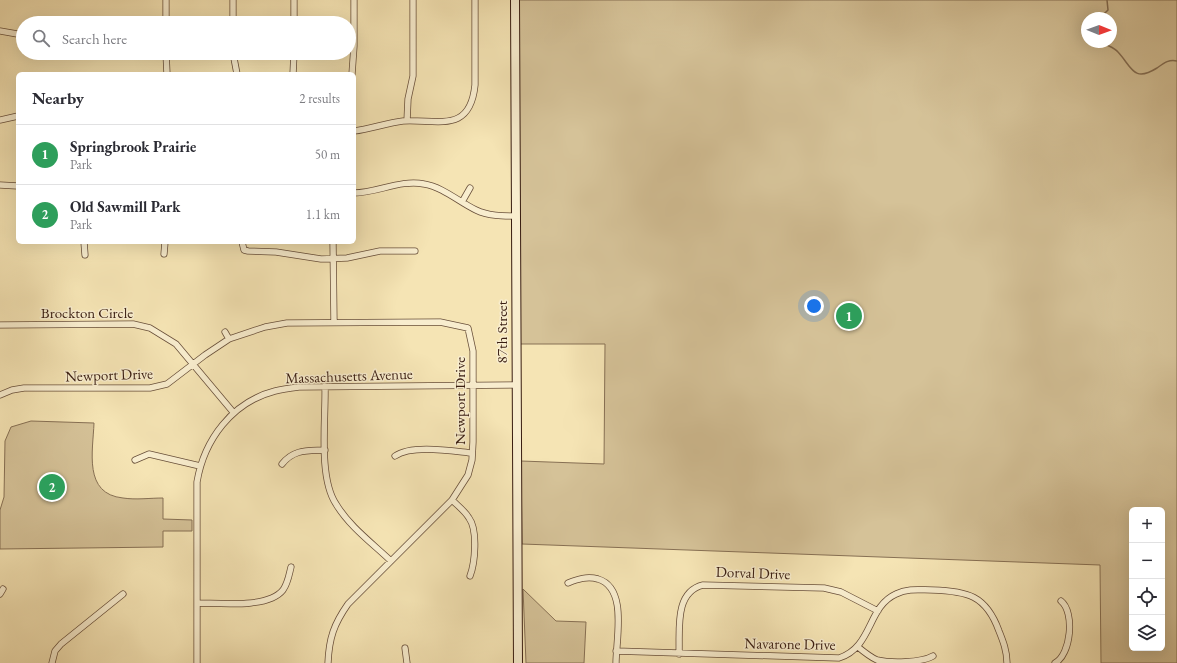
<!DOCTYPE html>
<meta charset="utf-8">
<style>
:root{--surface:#fff;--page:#f2f2f3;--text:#2b2b33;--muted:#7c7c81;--line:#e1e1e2;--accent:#1a73e8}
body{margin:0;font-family:"EB Garamond",serif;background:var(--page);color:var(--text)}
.controls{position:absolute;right:12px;bottom:12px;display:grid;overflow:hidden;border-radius:6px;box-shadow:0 4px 16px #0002}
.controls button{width:36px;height:36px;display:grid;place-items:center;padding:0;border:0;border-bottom:1px solid var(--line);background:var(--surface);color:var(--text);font:20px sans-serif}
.compass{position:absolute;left:1081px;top:12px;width:36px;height:36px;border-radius:50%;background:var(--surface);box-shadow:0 4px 16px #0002;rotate:91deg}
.you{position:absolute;left:814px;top:306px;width:14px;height:14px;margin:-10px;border:3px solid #fff;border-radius:50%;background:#1a73e8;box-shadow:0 0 0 6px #1a73e833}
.badge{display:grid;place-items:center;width:26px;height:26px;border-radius:50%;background:var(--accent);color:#fff;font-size:13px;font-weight:700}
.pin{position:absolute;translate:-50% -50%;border:2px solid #fff;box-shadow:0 1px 4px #0006}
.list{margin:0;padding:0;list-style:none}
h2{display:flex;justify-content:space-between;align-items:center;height:52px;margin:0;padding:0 16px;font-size:17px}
h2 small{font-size:13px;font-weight:400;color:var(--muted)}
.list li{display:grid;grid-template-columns:26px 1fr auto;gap:12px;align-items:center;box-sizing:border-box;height:60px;padding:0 16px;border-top:1px solid var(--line)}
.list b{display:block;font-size:15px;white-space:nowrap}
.list p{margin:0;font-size:13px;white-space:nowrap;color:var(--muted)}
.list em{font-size:13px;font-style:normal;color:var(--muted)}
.icon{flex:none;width:22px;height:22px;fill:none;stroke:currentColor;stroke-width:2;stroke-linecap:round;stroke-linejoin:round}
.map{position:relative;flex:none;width:1177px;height:663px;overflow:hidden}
.search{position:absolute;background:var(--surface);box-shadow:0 4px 16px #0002;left:16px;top:16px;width:340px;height:44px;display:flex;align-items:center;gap:10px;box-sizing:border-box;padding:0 14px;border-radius:22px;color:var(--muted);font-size:15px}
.panel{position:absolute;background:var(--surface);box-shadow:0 4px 16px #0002;left:16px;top:72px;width:340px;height:172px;border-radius:6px}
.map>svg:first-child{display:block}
.green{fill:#d5c298;stroke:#877054;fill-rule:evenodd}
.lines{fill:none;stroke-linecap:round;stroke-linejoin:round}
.stream{stroke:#836c52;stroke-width:1.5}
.street-casing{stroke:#684f3a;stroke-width:7}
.secondary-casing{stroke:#391d11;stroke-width:10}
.street{stroke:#f8edce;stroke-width:5.5}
.secondary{stroke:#f8edce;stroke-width:8}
.labels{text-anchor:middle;stroke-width:3;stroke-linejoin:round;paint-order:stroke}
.street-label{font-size:15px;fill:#391d11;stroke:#f8edce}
</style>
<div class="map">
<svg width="1177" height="663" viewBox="0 0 1177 663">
<rect width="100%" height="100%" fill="#f5e4b4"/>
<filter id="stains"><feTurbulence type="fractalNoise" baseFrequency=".005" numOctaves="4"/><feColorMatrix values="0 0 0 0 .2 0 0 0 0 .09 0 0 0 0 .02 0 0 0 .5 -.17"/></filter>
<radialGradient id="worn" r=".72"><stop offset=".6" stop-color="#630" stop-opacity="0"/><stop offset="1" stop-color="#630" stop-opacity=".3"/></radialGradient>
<path class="green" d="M518,0H1177V663H1101L1100,565L522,544L521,461L604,464L605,344H520ZM1087,18H1111V42H1087ZM1132,510H1162V648H1132Z
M31,421L94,423C93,451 83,494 123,498C136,500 150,498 163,498V519L192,520V531H163V547L0,549V510L4,497L5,441L11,427Z
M523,589L556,621L586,622L584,663H526Z"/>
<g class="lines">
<path class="stream" d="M1100,18L1108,10L1107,0
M1102,42C1107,46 1114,47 1118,52C1132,67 1133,83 1157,68C1164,63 1169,59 1177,61"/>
<defs>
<path id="street" d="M166,0V23
M233,0V23
M294,0V23
M0,31L23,35
M166,53L167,74
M233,53L237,74
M293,74L294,53
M352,74L354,46V0
M0,120L18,116
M407,121L408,99L413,76V0
M354,131C371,129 386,123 403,121C438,119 470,134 475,85V0
M0,185L18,186
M354,193C377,193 401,179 424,184C443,187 459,202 476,210C488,216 503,216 516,216
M462,202L470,188
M84,242L85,255
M242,242L244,250L248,251L276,252L321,259L347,258L380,251H415
M333,242L334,322
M164,254L165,242
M0,325L133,324L150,328L176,344L233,412
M225,332L229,339
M325,386C326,418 318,477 336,504C349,526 372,543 391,561
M0,395L12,390L24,388H150L167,384L205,355L229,339L265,327L287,323L440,322L468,328L473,351V442L472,460L468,475L452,500L348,604C334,624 329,638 328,663
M395,456C412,444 452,451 472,453
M135,460L149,454L200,466
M282,464C294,449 307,451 325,450
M452,500C458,506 465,511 469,518C478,530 475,563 470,576
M568,583C578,579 587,576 598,579C628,588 616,639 616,663
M0,594L3,589
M197,603C218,603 268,609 283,590C288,583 289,575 291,567
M858,647C864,652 870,657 877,660C890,663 921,663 933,656
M405,648L407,663
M616,651L839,658C873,647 867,607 896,594C908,588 920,590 932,590C967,591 986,595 999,631C1003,641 1007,651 1007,663
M679,654C680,630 674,592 703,585L824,588L841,592L878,611
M52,663L55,651L61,644L123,594
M197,663V482C204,440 232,402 275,391C283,389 291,388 299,387L517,385
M1055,663C1071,655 1075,612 1061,601"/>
<path id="secondary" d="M515,0L518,663"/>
</defs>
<use href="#street" class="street-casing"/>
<use href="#secondary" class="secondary-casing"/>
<use href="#street" class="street"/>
<use href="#secondary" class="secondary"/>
</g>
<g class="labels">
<g class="street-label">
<text x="87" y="318">Brockton Circle</text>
<text transform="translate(502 332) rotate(-90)" y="5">87th Street</text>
<text transform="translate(109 375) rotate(-2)" y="5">Newport Drive</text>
<text transform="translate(349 376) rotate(-2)" y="5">Massachusetts Avenue</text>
<text transform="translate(460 401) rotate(-90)" y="5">Newport Drive</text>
<text transform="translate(753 573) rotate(2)" y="5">Dorval Drive</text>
<text transform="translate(790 644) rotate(1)" y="5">Navarone Drive</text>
</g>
</g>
<rect width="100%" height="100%" filter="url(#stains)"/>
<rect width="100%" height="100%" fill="url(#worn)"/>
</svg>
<div class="controls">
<button>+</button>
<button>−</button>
<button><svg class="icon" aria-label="locate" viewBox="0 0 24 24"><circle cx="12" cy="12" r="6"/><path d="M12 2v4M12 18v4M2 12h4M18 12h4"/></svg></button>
<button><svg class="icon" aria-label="layers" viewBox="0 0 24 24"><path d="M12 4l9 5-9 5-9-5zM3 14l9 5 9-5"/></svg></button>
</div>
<svg class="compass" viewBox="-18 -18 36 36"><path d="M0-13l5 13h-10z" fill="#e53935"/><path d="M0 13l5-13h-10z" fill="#7c7c81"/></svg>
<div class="you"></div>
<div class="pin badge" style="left:849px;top:316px;background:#2e9e5b">1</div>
<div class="pin badge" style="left:52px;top:487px;background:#2e9e5b">2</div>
<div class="search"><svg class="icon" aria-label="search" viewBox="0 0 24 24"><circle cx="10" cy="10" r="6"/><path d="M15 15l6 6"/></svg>Search here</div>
<section class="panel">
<h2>Nearby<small>2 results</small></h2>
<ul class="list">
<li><span class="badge" style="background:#2e9e5b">1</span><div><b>Springbrook Prairie</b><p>Park</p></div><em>50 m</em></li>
<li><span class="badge" style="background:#2e9e5b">2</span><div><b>Old Sawmill Park</b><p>Park</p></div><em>1.1 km</em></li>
</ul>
</section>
</div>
